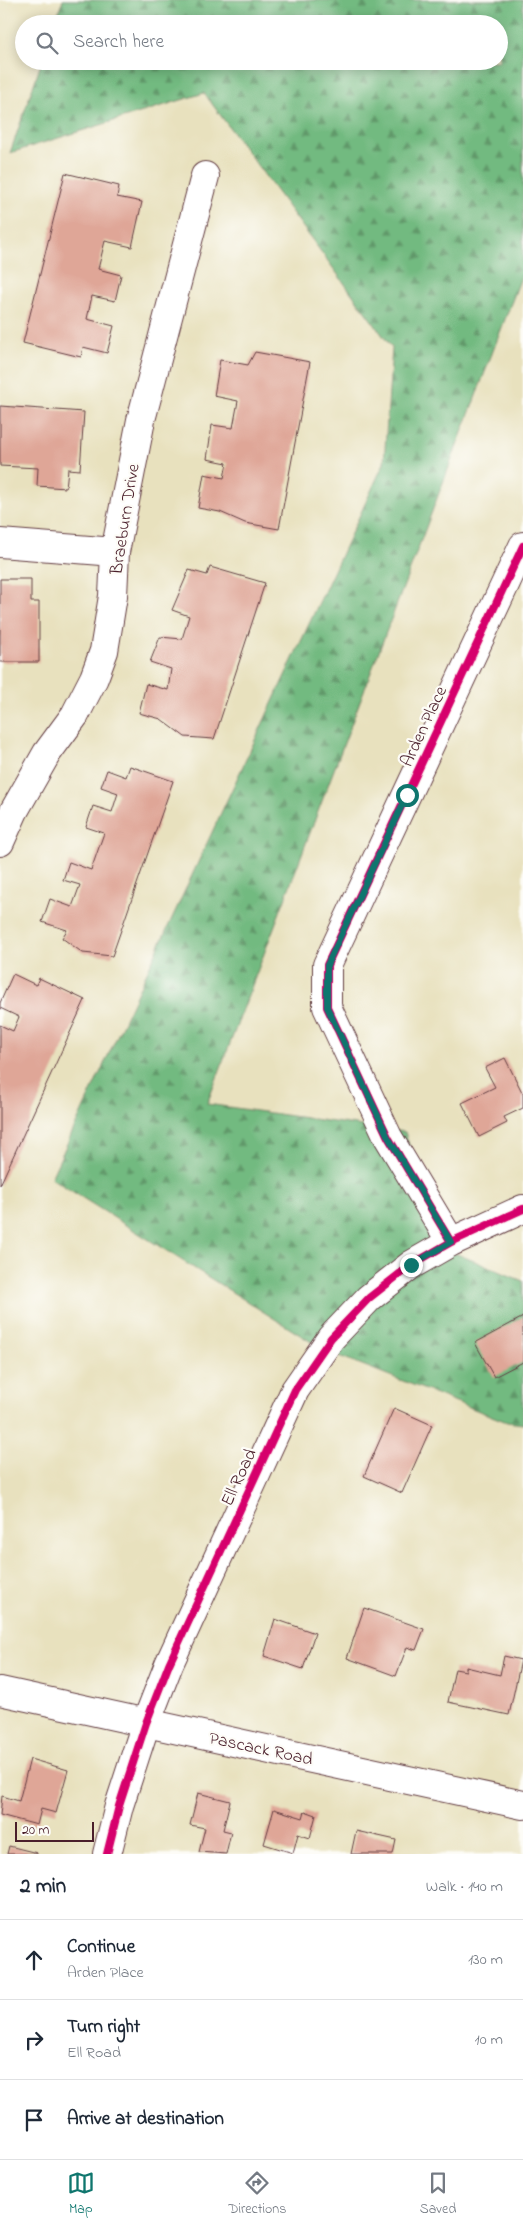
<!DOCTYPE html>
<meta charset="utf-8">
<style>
:root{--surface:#fff;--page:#f6f6f7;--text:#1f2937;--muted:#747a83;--line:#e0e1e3;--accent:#0f766e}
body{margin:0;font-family:"Indie Flower",sans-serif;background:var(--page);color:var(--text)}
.scale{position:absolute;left:15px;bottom:12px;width:79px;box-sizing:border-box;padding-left:5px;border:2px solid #4a1f2b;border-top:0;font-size:14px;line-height:18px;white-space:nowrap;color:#4a1f2b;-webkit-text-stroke:4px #fdfcf7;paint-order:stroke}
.stop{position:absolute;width:15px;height:15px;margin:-11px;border:4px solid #0f766e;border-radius:50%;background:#fff}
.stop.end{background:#0f766e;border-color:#fff;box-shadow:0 1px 5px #0008}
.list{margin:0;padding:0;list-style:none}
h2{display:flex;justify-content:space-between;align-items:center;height:65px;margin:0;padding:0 20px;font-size:21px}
h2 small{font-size:16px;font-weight:400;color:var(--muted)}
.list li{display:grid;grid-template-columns:32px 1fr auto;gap:15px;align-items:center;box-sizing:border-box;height:80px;padding:0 20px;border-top:1px solid var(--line)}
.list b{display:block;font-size:19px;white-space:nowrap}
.list p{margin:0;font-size:16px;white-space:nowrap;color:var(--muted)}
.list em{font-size:16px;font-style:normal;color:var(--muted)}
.icon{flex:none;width:28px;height:28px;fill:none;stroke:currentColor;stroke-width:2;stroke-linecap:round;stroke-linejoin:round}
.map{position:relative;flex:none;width:523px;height:1854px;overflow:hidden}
.search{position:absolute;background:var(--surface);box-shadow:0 2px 12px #0003;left:15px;right:15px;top:15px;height:55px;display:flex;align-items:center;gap:12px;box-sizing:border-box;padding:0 18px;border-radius:28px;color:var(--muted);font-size:19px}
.sheet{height:305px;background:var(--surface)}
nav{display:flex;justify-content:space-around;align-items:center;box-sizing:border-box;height:70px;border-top:1px solid var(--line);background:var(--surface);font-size:14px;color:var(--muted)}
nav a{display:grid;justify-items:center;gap:2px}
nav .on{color:var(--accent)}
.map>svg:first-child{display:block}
.forest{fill:url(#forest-firs);stroke:#5e6c56}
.building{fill:#dfa697}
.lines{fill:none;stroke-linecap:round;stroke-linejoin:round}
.street-casing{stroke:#623c41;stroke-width:30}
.secondary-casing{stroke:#623c41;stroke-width:30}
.street{stroke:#fff;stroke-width:28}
.secondary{stroke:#fff;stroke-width:28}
.cycleway-casing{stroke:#fdfcf7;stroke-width:11}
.cycleway{stroke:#d6006c;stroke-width:8}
.route{stroke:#0f766e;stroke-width:6}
.labels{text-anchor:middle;stroke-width:4.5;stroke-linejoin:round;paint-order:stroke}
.street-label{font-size:18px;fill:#4a1f2b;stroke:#fdfcf7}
</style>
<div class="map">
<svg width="523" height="1854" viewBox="0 0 523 1854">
<defs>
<pattern id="forest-firs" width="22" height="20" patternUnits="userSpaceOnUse" patternTransform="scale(1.25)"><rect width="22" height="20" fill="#72ba80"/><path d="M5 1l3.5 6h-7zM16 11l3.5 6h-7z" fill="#609769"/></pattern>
</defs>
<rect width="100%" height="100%" fill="#fdfcf7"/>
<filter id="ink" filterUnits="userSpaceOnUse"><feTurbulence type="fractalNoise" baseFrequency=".02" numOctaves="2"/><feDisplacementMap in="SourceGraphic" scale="10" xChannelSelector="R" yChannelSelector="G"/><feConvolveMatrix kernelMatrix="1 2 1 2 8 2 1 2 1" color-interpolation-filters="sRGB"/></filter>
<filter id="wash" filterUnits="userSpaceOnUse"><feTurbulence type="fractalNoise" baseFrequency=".0096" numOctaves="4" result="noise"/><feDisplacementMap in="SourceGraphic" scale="20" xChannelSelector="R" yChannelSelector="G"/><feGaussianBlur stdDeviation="1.12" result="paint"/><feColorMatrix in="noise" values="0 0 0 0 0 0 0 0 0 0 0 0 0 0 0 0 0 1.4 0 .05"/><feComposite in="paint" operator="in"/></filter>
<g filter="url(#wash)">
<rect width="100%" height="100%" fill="#e8e1be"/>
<path class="forest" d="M63,0H523V272L207,1104L405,1132L440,1247L523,1281V1424L507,1422L324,1350L51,1178L384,463L392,348L204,93L10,153L42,61H499V24H54Z"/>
<g id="blocks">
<path class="building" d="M65,173L119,186L117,197L142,202L132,247L105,241L98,269L121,275L115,301L92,296L87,319L114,326L107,353L83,347L81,357L23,343Z
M255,352L310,362L279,529L245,523L220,512L198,508L204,474L224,478L227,463L207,459L212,425L233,428L238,401L214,396L220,360L248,365Z
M0,406L84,412L80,470L68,469L66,488L37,486L38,468L0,466Z
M210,567L265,583L214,739L185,737L161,719L139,713L146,684L168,690L171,669L150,662L160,637L182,639L189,616L172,610L189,570L207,575Z
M0,579H31V602H39V662H0Z
M130,766L173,781L112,956L83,953L62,938L67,930L42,922L50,899L72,907L80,885L63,880L69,862L91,870L104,833L86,827L93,806L112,812L118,793L101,787L107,770L126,777Z
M13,974L36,985L39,978L85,1000L0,1185V1025L13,1031L19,1017L0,1008V1003Z
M505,1058L523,1094V1108L504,1117L507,1123L479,1137L462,1103L495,1087L485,1068Z
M523,1317V1362L494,1377L475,1343Z
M394,1408L432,1425L402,1493L364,1476Z
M364,1608L424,1629L416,1650L407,1647L396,1676L347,1658Z
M275,1619L315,1633L303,1669L264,1656Z
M504,1656L521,1660L509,1715L448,1702L455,1669L466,1671V1667L500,1675Z
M30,1759L68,1770L56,1813L41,1809L37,1825L0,1815L2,1796L19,1801Z
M198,1793L230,1801L223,1830L231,1832L226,1854L199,1852L205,1828L190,1825Z
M274,1809L303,1818L305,1811L316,1815L310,1838L298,1834L293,1853L264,1844Z
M356,1831L396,1840L393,1854H351Z
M9,1846L37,1853V1854H7Z"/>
</g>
</g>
<g filter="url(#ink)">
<use href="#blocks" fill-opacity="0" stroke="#623c41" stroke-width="1"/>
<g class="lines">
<defs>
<path id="street" d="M0,543L115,552
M0,842L14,811L47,753L75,715L94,678L104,651L113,596L115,552L141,420L205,176
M451,1242L388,1137L327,1007V965L523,546
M107,1854L119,1806L146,1723L169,1664L295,1390L331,1338L369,1298L411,1265L451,1242L523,1209"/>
<path id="secondary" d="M0,1691L523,1805"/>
</defs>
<use href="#street" class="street-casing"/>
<use href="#secondary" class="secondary-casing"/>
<use href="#street" class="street"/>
<use href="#secondary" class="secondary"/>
<defs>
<path id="cycleway" d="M451,1242L388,1137L327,1007V965L523,546
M107,1854L119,1806L146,1723L169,1664L295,1390L331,1338L369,1298L411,1265L451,1242L523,1209"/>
</defs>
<use href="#cycleway" class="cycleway-casing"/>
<use href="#cycleway" class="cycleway"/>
</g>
</g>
<g class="lines" filter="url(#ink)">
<path class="route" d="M407,795L327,965V1007L388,1137L451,1242L411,1265"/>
</g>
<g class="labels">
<g class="street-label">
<text transform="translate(124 519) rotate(-81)" y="6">Braeburn Drive</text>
<text transform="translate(423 726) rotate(-65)" y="6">Arden Place</text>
<text transform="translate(238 1477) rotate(-65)" y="6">Ell Road</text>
<text transform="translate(261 1748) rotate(12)" y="6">Pascack Road</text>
</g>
</g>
</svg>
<div class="scale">20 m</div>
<div class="stop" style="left:407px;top:795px"></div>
<div class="stop end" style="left:411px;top:1265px"></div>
<div class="search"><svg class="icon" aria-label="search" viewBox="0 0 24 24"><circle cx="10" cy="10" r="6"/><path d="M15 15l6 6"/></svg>Search here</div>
</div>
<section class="sheet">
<h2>2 min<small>Walk · 140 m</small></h2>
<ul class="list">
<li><svg class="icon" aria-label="ahead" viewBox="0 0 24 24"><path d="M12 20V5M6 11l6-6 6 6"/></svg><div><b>Continue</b><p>Arden Place</p></div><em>130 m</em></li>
<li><svg class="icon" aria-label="right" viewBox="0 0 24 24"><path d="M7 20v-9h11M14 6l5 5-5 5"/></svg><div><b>Turn right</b><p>Ell Road</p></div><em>10 m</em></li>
<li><svg class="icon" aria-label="arrive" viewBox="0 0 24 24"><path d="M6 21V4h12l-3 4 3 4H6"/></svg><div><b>Arrive at destination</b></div></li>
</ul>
</section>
<nav>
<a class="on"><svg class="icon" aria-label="map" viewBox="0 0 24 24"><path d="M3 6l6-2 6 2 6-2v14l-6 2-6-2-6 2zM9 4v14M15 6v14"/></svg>Map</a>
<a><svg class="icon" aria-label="directions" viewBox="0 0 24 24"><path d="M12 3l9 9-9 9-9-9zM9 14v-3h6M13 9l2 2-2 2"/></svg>Directions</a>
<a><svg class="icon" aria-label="saved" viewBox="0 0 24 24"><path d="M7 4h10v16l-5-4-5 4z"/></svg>Saved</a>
</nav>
